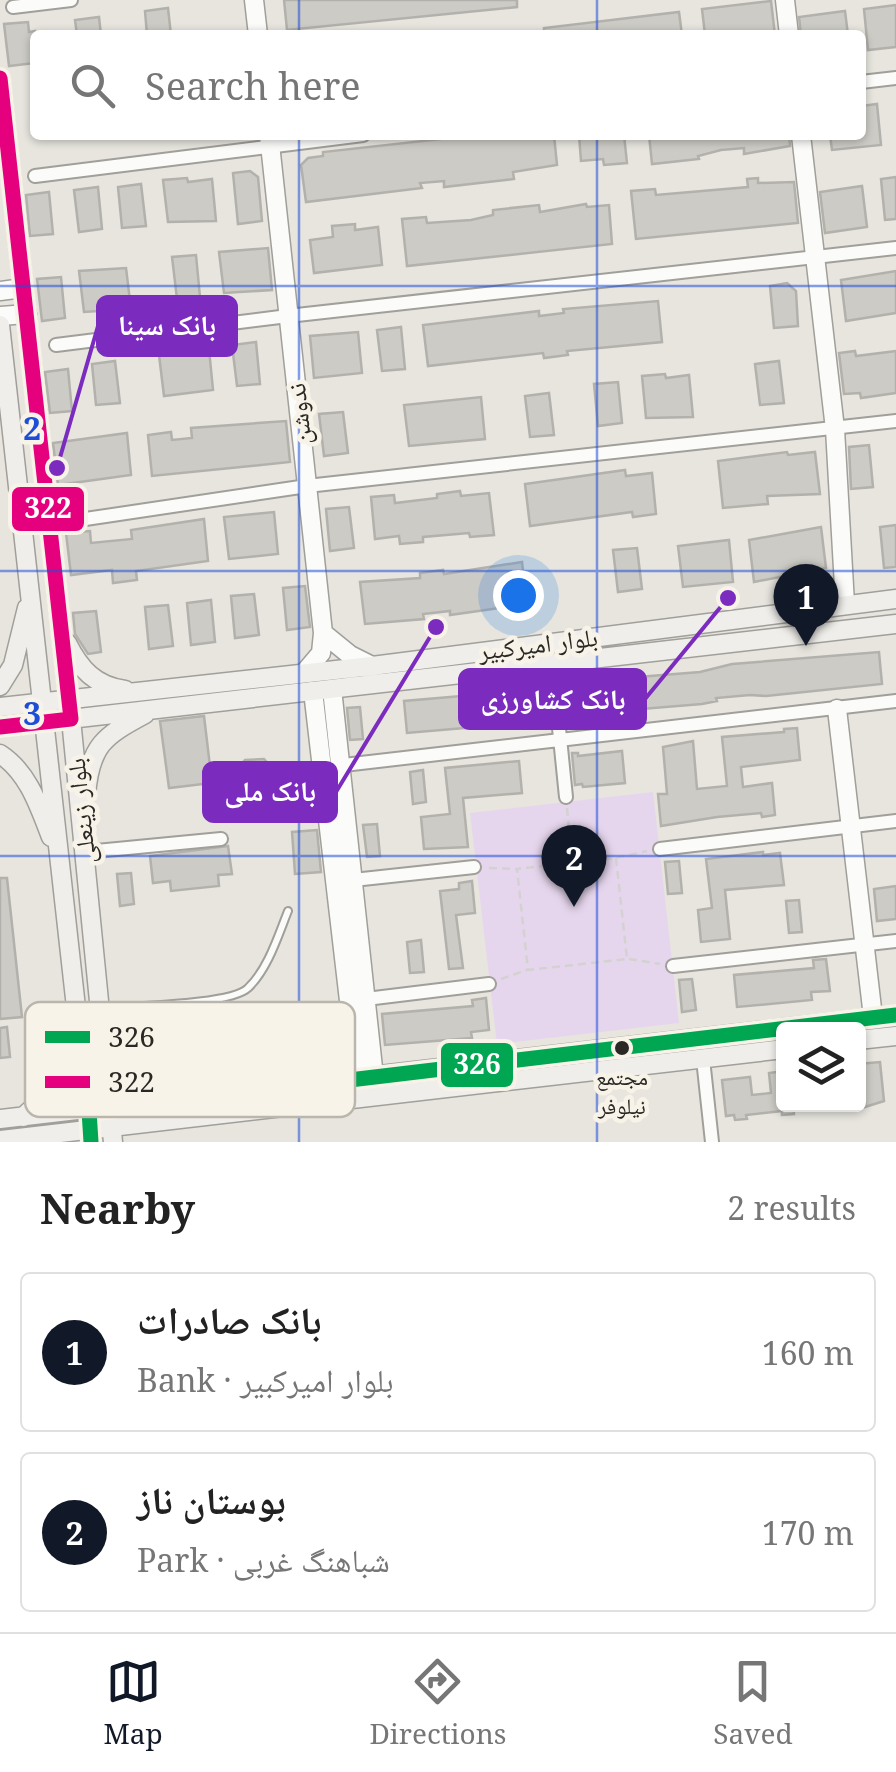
<!DOCTYPE html>
<meta charset="utf-8">
<style>
:root{--surface:#fff;--page:#f2f2f2;--text:#222;--muted:#767676;--line:#e0e0e0;--accent:#111827}
body{margin:0;font-family:"Noto Serif","Noto Naskh Arabic",serif;background:var(--page);color:var(--text)}
.controls{position:absolute;right:30px;bottom:30px;display:grid;overflow:hidden;border-radius:10px;box-shadow:0 2px 8px #0004}
.controls button{width:90px;height:90px;display:grid;place-items:center;padding:0;border:0;border-bottom:2px solid var(--line);background:var(--surface);color:var(--text);font:50px sans-serif}
.you{position:absolute;left:518px;top:595px;width:35px;height:35px;margin:-25px;border:8px solid #fff;border-radius:50%;background:#1a73e8;box-shadow:0 0 0 15px #1a73e833}
.badge{display:grid;place-items:center;width:65px;height:65px;border-radius:50%;background:var(--accent);color:#fff;font-size:32px;font-weight:700}
.pin{position:absolute;translate:-50% -82px;filter:drop-shadow(0 2px 5px #0008)}
.pin::after{content:'';position:absolute;top:52px;width:35px;height:30px;background:inherit;clip-path:polygon(0 0,100% 0,50% 100%)}
.list{margin:0;padding:0;list-style:none}
h2{display:flex;justify-content:space-between;align-items:center;height:130px;margin:0;padding:0 40px;font-size:42px}
h2 small{font-size:32px;font-weight:400;color:var(--muted)}
.list li{display:grid;grid-template-columns:65px 1fr auto;gap:30px;align-items:center;box-sizing:border-box;height:160px;margin:0 20px 20px;padding:0 20px;border:2px solid var(--line);border-radius:10px}
.list b{display:block;font-size:38px;white-space:nowrap}
.list p{margin:0;font-size:32px;white-space:nowrap;color:var(--muted)}
.list em{font-size:32px;font-style:normal;color:var(--muted)}
.icon{flex:none;width:55px;height:55px;fill:none;stroke:currentColor;stroke-width:2;stroke-linecap:round;stroke-linejoin:round}
.map{position:relative;flex:none;width:896px;height:1142px;overflow:hidden}
.search{position:absolute;background:var(--surface);box-shadow:0 2px 8px #0004;left:30px;right:30px;top:30px;height:110px;display:flex;align-items:center;gap:25px;box-sizing:border-box;padding:0 35px;border-radius:10px;color:var(--muted);font-size:38px}
.sheet{height:490px;background:var(--surface)}
nav{display:flex;justify-content:space-around;align-items:center;box-sizing:border-box;height:140px;border-top:2px solid var(--line);background:var(--surface);font-size:28px;color:var(--muted)}
nav a{display:grid;justify-items:center;gap:5px}
nav .on{color:var(--accent)}
.map>svg:first-child{display:block}
.green{fill:#e6d6ed}
.building{fill:#cdcbc5;stroke:#b3b1ac;stroke-width:2.5;fill-rule:evenodd}
.lines{fill:none;stroke-linecap:round;stroke-linejoin:round}
.service-casing{stroke:#a09f9a;stroke-width:10}
.minor-casing{stroke:#a09f9a;stroke-width:16}
.tertiary-casing{stroke:#a09f9a;stroke-width:21}
.secondary-casing{stroke:#a09f9a;stroke-width:21}
.path{stroke:#d3d2d0;stroke-width:2.5;stroke-dasharray:8 5;stroke-linecap:butt}
.service{stroke:#fbfbfa;stroke-width:6}
.minor{stroke:#fbfbfa;stroke-width:12}
.tertiary{stroke:#fbfbfa;stroke-width:18}
.secondary{stroke:#f0eeea;stroke-width:18}
.bus-1-casing{stroke:#f8f3e8;stroke-width:22}
.bus-2-casing{stroke:#f8f3e8;stroke-width:22}
.bus-1{stroke:#00a651;stroke-width:15}
.bus-2{stroke:#e5007d;stroke-width:15}
.grid{fill:none;stroke:#1d4ed8;stroke-width:2.5;stroke-opacity:0.55}
.bus-dot{fill:#2a2824;stroke:#f8f3e8;stroke-width:4}
.labels{text-anchor:middle;stroke-width:9;stroke-linejoin:round;paint-order:stroke}
.bus-label{font-size:22px;fill:#2a2824;stroke:#f8f3e8}
.street-label{font-size:25px;fill:#2a2824;stroke:#f8f3e8}
.key{fill:#f8f3e8;stroke:#bab6ad;stroke-width:2.5}
.key-label{font-size:28px;fill:#2a2824}
.grid-label{font-size:32px;text-anchor:middle;font-weight:bold;fill:#1d4ed8;stroke:#f8f3e8;stroke-width:9;stroke-linejoin:round;paint-order:stroke}
.leader{fill:none;stroke:#7b2cbf;stroke-width:4}
.callout-dot{fill:#7b2cbf;stroke:#f8f3e8;stroke-width:4}
.callout{fill:#7b2cbf;stroke:#7b2cbf;stroke-width:4}
.callout-label{font-size:28px;text-anchor:middle;font-weight:bold;fill:#fff}
.line-badge{stroke:#f8f3e8;stroke-width:4}
.badge-label{font-size:28px;text-anchor:middle;font-weight:bold;fill:#fff}
</style>
<div class="map">
<svg width="896" height="1142" viewBox="0 0 896 1142">
<rect width="100%" height="100%" fill="#e7e5de"/>
<path class="green" d="M653,792L679,1023L497,1044L470,813Z"/>
<path class="building" d="M284,0H517V7L287,30Z
M771,1L775,35H705L702,9Z
M896,5V47L868,50L864,9Z
M168,8L171,35H147L145,11Z
M845,11L848,35H801L799,17Z
M679,12L682,35H544V28Z
M99,17L101,35H77L75,20Z
M28,22L29,32L35,31V63L9,66L4,24Z
M877,104L881,145L832,150L830,135H861V106Z
M477,135H554L557,165L513,172L514,179L444,187V181L420,183L422,188L306,202L301,165L308,158L323,156V152Z
M579,135H624L627,163L604,165L603,159L581,161Z
M649,135H789L790,146L744,154V148L721,150L698,156L699,159L652,164Z
M250,171L258,177L262,221L238,224L233,173Z
M896,177V219L885,220L881,179Z
M187,178L188,182L212,179L216,221L168,222L163,180Z
M758,178V183L794,182L798,223L636,239L631,191L655,189L656,195L748,187L747,179Z
M141,184L146,226L122,228L118,187Z
M862,186L867,227L825,233L820,192Z
M98,187L102,229L79,232L74,190Z
M49,192L53,234L30,236L26,195Z
M586,204L587,207L609,205L612,244L407,266L402,219L426,217L427,223L471,220L493,215V210L539,205L540,212Z
M355,224V230L378,227L382,265L314,273L310,240L333,237L332,226Z
M268,248L272,290L224,293L219,252Z
M196,255L200,297L177,299L172,257Z
M126,268L131,309L84,312L79,271Z
M896,271V313L846,321L841,280Z
M61,277L65,318L42,321L37,279Z
M787,283L796,291L798,326L774,328L770,286Z
M658,301L662,342L567,351L568,355L544,358L543,353L428,366L423,325L539,311V316L564,313L563,309Z
M401,327L405,369L382,371L377,330Z
M358,332L362,373L314,378L310,336Z
M256,342L260,384L237,386L232,345Z
M209,349L213,390L164,396L159,355Z
M855,351L856,356L896,351V393L861,398L860,393L844,394L839,353Z
M115,361L120,403L96,405L92,364Z
M779,361L784,403L760,405L755,364Z
M68,369L72,411L50,413L45,372Z
M665,374L666,378L689,375L693,417L646,418L642,376Z
M618,382L622,423L598,426L594,384Z
M549,393L554,435L530,437L525,396Z
M481,397L485,439L409,446L404,405Z
M343,412L348,453L324,456L319,414Z
M286,421L290,462L152,476L148,435L171,432L172,440L192,438L191,428Z
M127,433L131,475L58,485L53,443Z
M869,445L873,487L851,489L849,447Z
M787,452L788,455L815,452L820,494L767,496L768,504L723,508L718,461Z
M625,470L626,476L652,473L656,514L633,517L632,512L530,526L525,484Z
M460,491L461,496L489,493L494,535L470,537L469,533L423,537V542L400,544L399,536L375,539L371,497L394,495L395,503L437,498V494Z
M349,507L354,548L330,551L326,509Z
M274,512L278,554L229,559L224,517Z
M204,519L208,561L136,571L137,580L113,583L112,570L71,575L66,533L90,531L91,543L132,539L131,530Z
M896,525V567L884,568L880,527Z
M821,527L826,568L754,582L749,540Z
M729,540L733,582L683,587L678,546Z
M637,548L642,589L618,592L613,550Z
M522,562L527,604L450,615V611L423,614L424,619L365,624L360,582L420,578V573L443,570L444,574Z
M305,586L310,627L287,630L283,588Z
M254,594L259,635L235,638L231,596Z
M211,600L215,642L191,645L187,603Z
M168,605L173,646L149,649L145,607Z
M96,611L101,652L88,654L75,634L73,613Z
M879,652L882,684L766,696L750,695L716,698L717,701L702,704L630,710L626,678L700,672L732,664Z
M496,693L499,725L407,733L404,701Z
M360,707L363,739L350,740L347,708Z
M204,716L212,783L169,788L160,721Z
M797,728L800,760L741,767L743,787L772,783L775,815L762,817L761,813L717,817L661,826L658,794H667L663,747L693,741L697,789L727,786L722,737L784,732V729Z
M622,751L625,783L583,787L582,784L575,785L572,753H578V756Z
M264,759L291,789L285,794L278,787L279,794L269,808H249L235,796L234,772L245,760ZM255,765L270,780L255,801L238,783Z
M519,761L522,793L463,798L468,847L424,849L421,817L450,814L445,768Z
M423,770L426,802L413,804L410,772Z
M377,824L380,856L367,857L363,825Z
M317,830L321,872L295,874L292,832Z
M228,846L232,874L218,875L219,886L171,891L170,881L153,883L150,856Z
M763,852V855L780,853L784,885L725,890L730,939L701,942L698,910L712,908L706,859Z
M679,861L682,893L668,894L665,862Z
M131,873L134,904L120,906L117,874Z
M0,878H7L22,1017L0,1019Z
M472,881L475,913L456,915L463,968L449,969L440,891L459,889V883Z
M896,886V919L877,921L874,889Z
M799,900L802,932L789,933L786,901Z
M421,940L424,972L410,973L407,942Z
M826,959L830,991L811,992L812,1000L737,1007L734,975L814,968L813,960Z
M692,979L696,1010L682,1012L679,980Z
M486,998L489,1030L471,1032L472,1038L385,1045L382,1014L473,1006L472,1000Z
M7,1027L10,1057L0,1058V1028Z
M880,1062L884,1101L865,1107V1102L858,1103V1064Z
M784,1071V1104H793L794,1114L782,1115V1111L746,1115L747,1119L735,1120L734,1115L726,1116L722,1080L750,1077L752,1095L771,1093L769,1073Z"/>
<g class="lines">
<defs>
<path id="service" d="M100,1009C129,1006 231,1005 248,988C268,969 278,936 288,911"/>
<path id="minor" d="M13,7L71,0
M861,82L896,78
M35,176L363,135
M56,345L288,316L896,248
M72,521L307,486L896,421
M554,679L566,797
M335,766L896,701
M660,849L896,821
M86,852L221,839
M344,881L474,867
M673,966L896,941
M358,1000L489,984
M703,1059L712,1142"/>
<path id="tertiary" d="M254,0L258,35
M785,0L789,35
M269,135L323,633L321,653L304,673
M801,135L835,429L845,604
M0,291L23,288
M0,316L27,314
M323,633L350,655L372,666
M332,689L374,1077
M313,691L358,1078
M837,709L873,1017"/>
<path id="secondary" d="M0,78L71,719L113,1142
M0,325L91,1142
M67,643C80,669 95,686 125,690
M0,686L13,665L27,608
M0,707L372,666L896,599
M0,727L896,624
M0,754C28,772 39,806 51,837
M86,795C90,745 104,736 145,714
M858,1040L896,1036
M103,1051L173,1099
M23,1117L46,1096L80,1040
M0,1119L896,1015
M0,1140L784,1049"/>
</defs>
<use href="#service" class="service-casing"/>
<use href="#minor" class="minor-casing"/>
<use href="#tertiary" class="tertiary-casing"/>
<use href="#secondary" class="secondary-casing"/>
<path class="path" d="M567,808L572,860
M616,858L627,959L528,970L517,869L616,858L647,851
M489,868L516,869
M629,959L660,964
M501,979L527,970"/>
<use href="#service" class="service"/>
<use href="#minor" class="minor"/>
<use href="#tertiary" class="tertiary"/>
<use href="#secondary" class="secondary"/>
<defs>
<path id="bus-1" d="M91,1142L89,1111L896,1015"/>
<path id="bus-2" d="M0,78L71,719L0,727"/>
</defs>
<use href="#bus-1" class="bus-1-casing"/>
<use href="#bus-2" class="bus-2-casing"/>
<use href="#bus-1" class="bus-1"/>
<use href="#bus-2" class="bus-2"/>
</g>
<path class="grid" d="M299,0V35M597,0V35M299,135V1142M597,135V1142M0,286H896M0,571H896M0,856H896"/>
<circle class="bus-dot" cx="622" cy="1048" r="9"/>
<g class="labels">
<g class="bus-label">
<text x="622" y="1085">مجتمع<tspan x="622" dy="29">نیلوفر</tspan></text>
</g>
<g class="street-label">
<text transform="translate(299 414) rotate(-96)" y="9">ندوشن</text>
<text transform="translate(538 644) rotate(-7)" y="9">بلوار امیرکبیر</text>
<text transform="translate(81 811) rotate(-96)" y="9">بلوار زینعلی</text>
</g>
</g>
<rect x="25" y="1002" width="330" height="115" rx="15" class="key"/>
<rect x="45" y="1031" width="45" height="12" fill="#00a651"/>
<rect x="45" y="1076" width="45" height="12" fill="#e5007d"/>
<g class="key-label">
<text x="108" y="1047">326</text>
<text x="108" y="1092">322</text>
</g>
<g class="grid-label">
<text x="32" y="440">2</text>
<text x="32" y="725">3</text>
</g>
<path class="leader" d="M57 468L98 326M728 598L645 699M436 627L336 792"/>
<g class="callout-dot">
<circle cx="57" cy="468" r="10"/>
<circle cx="728" cy="598" r="10"/>
<circle cx="436" cy="627" r="10"/>
</g>
<g class="callout">
<rect x="98" y="297" width="138" height="58" rx="10"/>
<rect x="460" y="670" width="185" height="58" rx="10"/>
<rect x="204" y="763" width="132" height="58" rx="10"/>
</g>
<g class="callout-label">
<text x="167" y="335">بانک سینا</text>
<text x="553" y="709">بانک کشاورزی</text>
<text x="270" y="801">بانک ملی</text>
</g>
<g class="line-badge">
<rect x="10" y="485" width="76" height="48" rx="10" fill="#e5007d"/>
<rect x="439" y="1041" width="76" height="48" rx="10" fill="#00a651"/>
</g>
<g class="badge-label">
<text x="48" y="518">322</text>
<text x="477" y="1074">326</text>
</g>
</svg>
<div class="controls">
<button><svg class="icon" aria-label="layers" viewBox="0 0 24 24"><path d="M12 4l9 5-9 5-9-5zM3 14l9 5 9-5"/></svg></button>
</div>
<div class="you"></div>
<div class="pin badge" style="left:806px;top:646px">1</div>
<div class="pin badge" style="left:574px;top:907px">2</div>
<div class="search"><svg class="icon" aria-label="search" viewBox="0 0 24 24"><circle cx="10" cy="10" r="6"/><path d="M15 15l6 6"/></svg>Search here</div>
</div>
<section class="sheet">
<h2>Nearby<small>2 results</small></h2>
<ul class="list">
<li><span class="badge">1</span><div><b>بانک صادرات</b><p>Bank · بلوار امیرکبیر</p></div><em>160 m</em></li>
<li><span class="badge">2</span><div><b>بوستان ناز</b><p>Park · شباهنگ غربی</p></div><em>170 m</em></li>
</ul>
</section>
<nav>
<a class="on"><svg class="icon" aria-label="map" viewBox="0 0 24 24"><path d="M3 6l6-2 6 2 6-2v14l-6 2-6-2-6 2zM9 4v14M15 6v14"/></svg>Map</a>
<a><svg class="icon" aria-label="directions" viewBox="0 0 24 24"><path d="M12 3l9 9-9 9-9-9zM9 14v-3h6M13 9l2 2-2 2"/></svg>Directions</a>
<a><svg class="icon" aria-label="saved" viewBox="0 0 24 24"><path d="M7 4h10v16l-5-4-5 4z"/></svg>Saved</a>
</nav>
